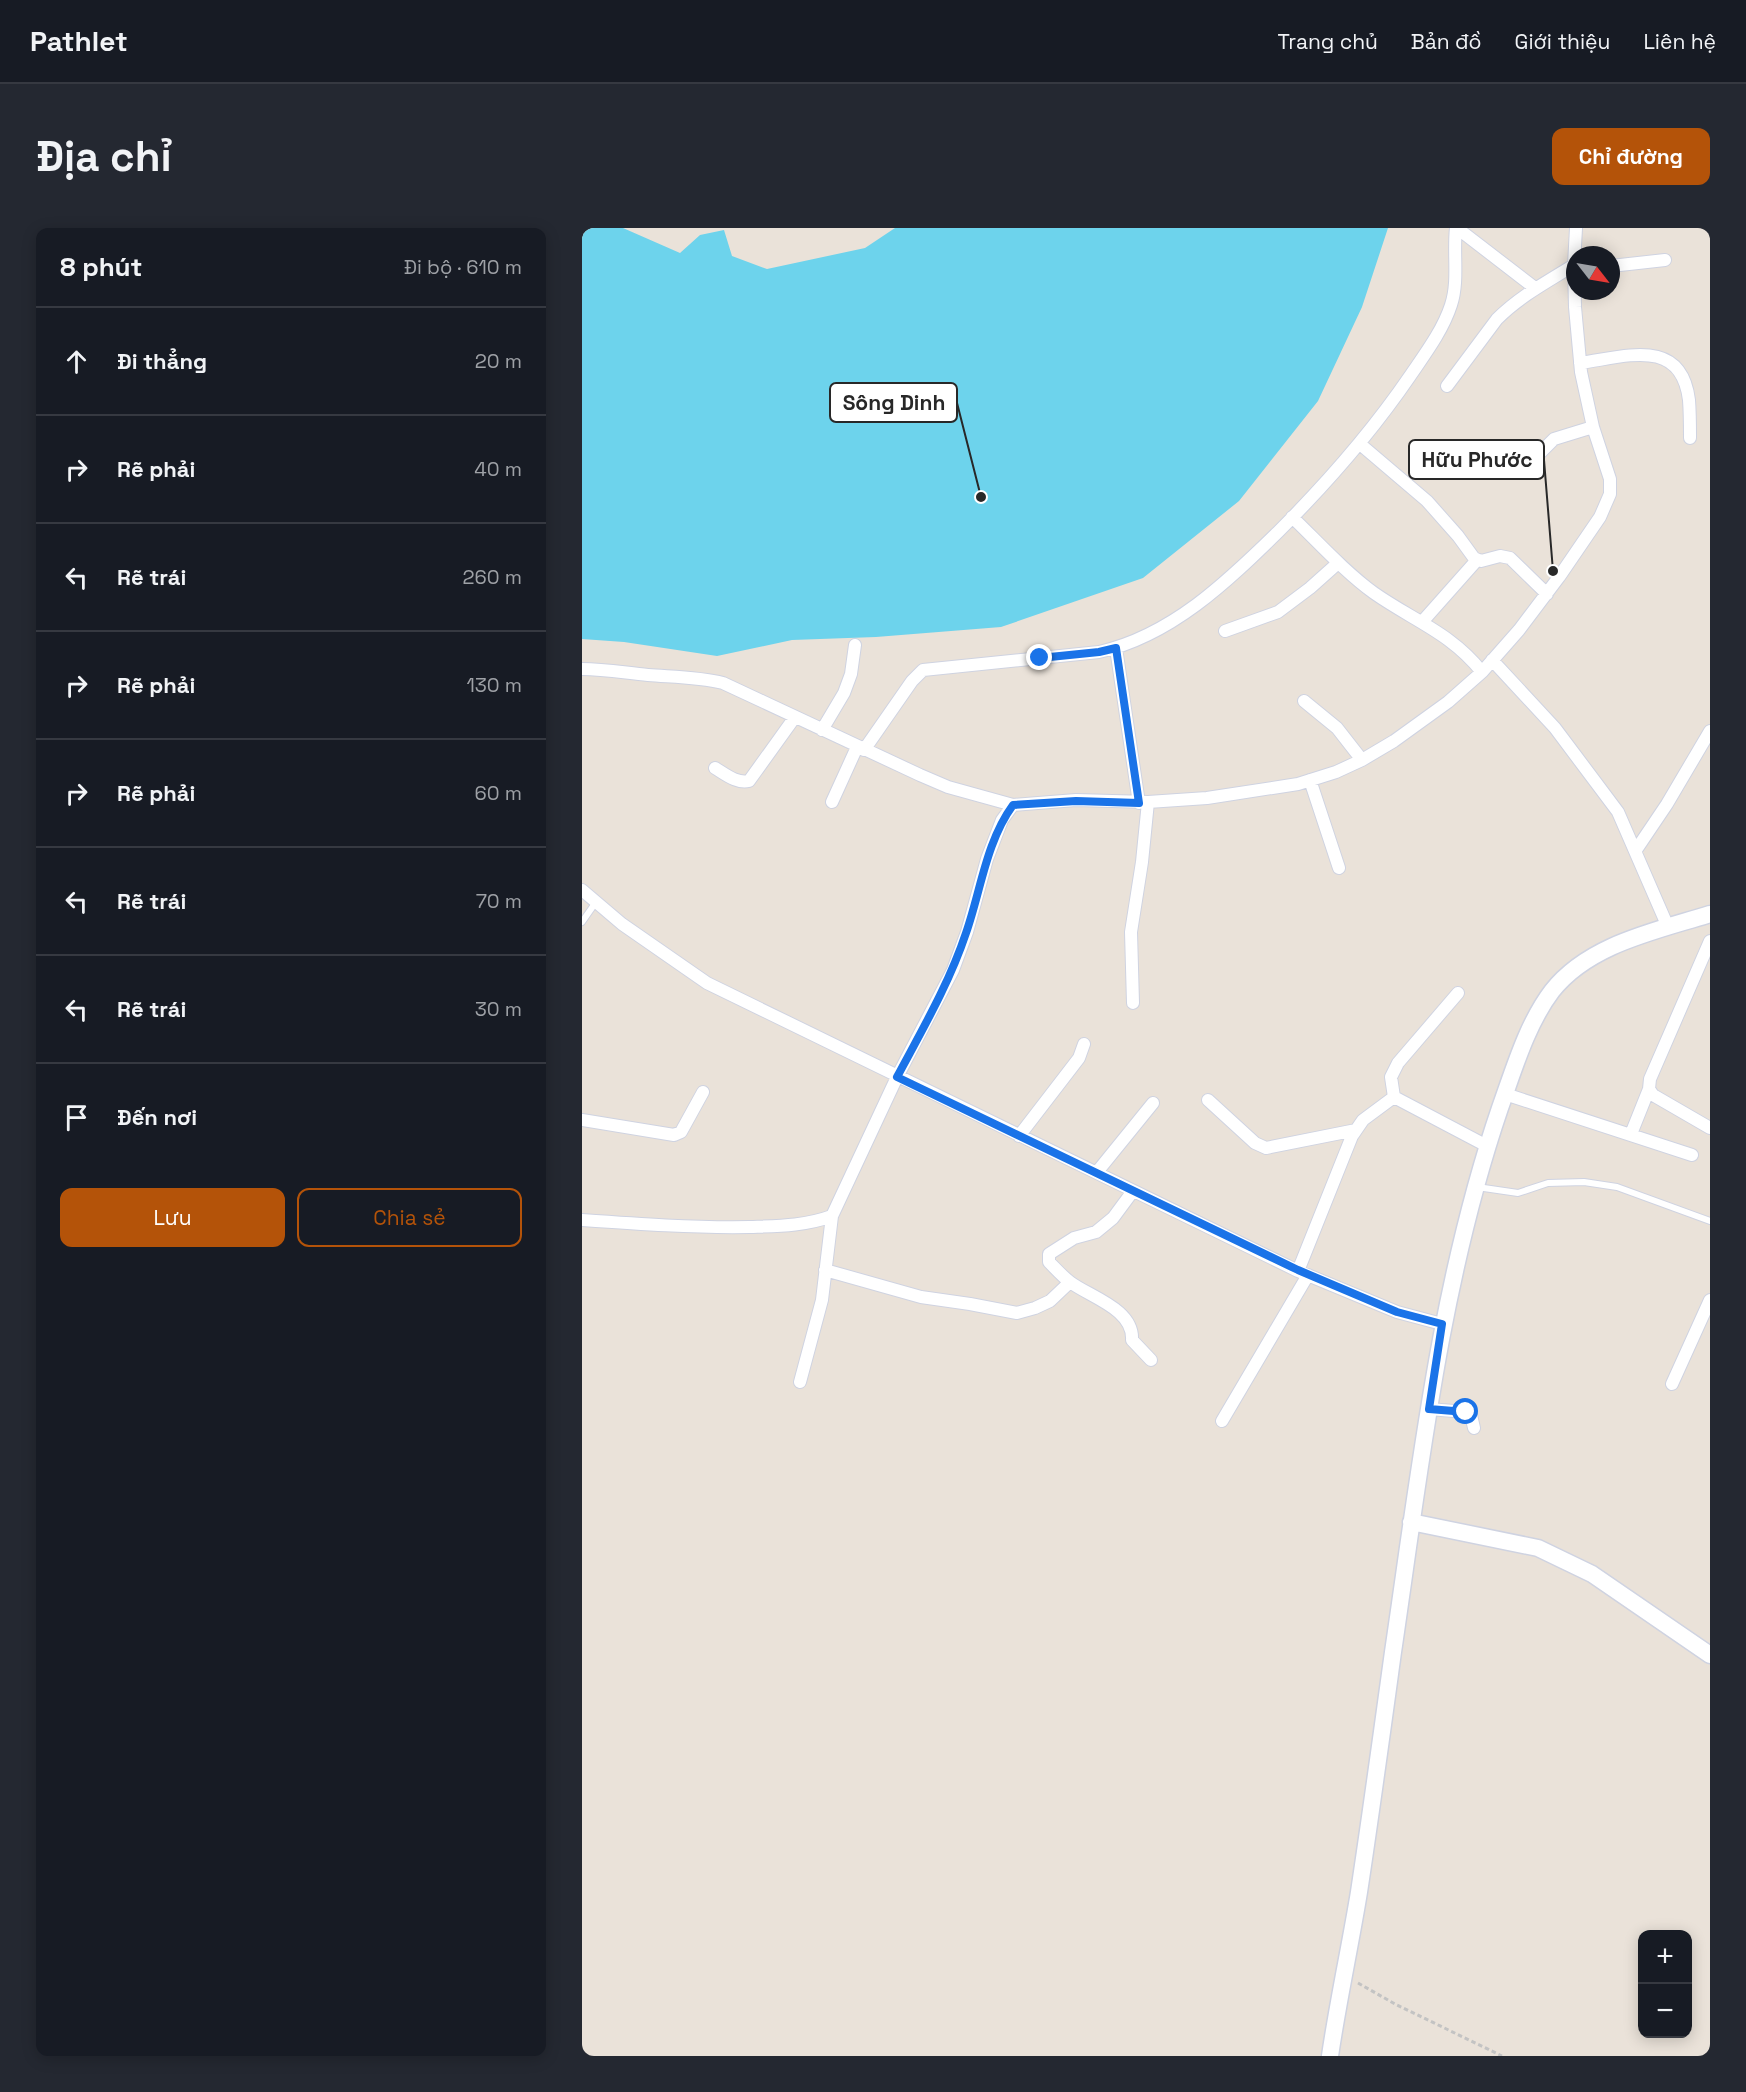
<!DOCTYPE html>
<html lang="vi">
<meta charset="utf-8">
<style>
:root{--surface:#171b24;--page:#242831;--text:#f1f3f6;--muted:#9ea1a6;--line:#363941;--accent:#b45309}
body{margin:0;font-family:"Space Grotesk",sans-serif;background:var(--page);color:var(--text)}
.controls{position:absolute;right:18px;bottom:18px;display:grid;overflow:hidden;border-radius:12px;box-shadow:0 3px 15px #0003}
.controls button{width:54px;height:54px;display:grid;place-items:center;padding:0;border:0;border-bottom:2px solid var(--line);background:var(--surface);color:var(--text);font:30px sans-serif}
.compass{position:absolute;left:984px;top:18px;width:54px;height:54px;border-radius:50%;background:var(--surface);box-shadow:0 3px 15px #0003;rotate:121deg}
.stop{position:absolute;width:18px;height:18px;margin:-14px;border:4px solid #1a73e8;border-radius:50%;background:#fff}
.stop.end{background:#1a73e8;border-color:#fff;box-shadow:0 2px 6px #0008}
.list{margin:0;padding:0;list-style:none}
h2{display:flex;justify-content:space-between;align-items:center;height:78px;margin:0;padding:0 24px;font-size:26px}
h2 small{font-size:20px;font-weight:400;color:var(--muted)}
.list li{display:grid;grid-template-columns:39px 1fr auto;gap:18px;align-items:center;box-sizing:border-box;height:108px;padding:0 24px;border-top:2px solid var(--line)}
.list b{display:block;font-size:22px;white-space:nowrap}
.list em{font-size:20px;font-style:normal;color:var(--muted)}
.actions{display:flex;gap:12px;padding:18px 24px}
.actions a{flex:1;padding:14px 0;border:2px solid var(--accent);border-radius:12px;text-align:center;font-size:21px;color:var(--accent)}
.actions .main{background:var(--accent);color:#fff}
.icon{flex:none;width:33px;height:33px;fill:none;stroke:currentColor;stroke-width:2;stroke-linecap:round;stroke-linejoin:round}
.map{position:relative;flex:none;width:1128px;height:1828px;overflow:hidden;border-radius:12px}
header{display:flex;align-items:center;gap:36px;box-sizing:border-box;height:84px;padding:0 30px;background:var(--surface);border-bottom:2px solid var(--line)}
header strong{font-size:28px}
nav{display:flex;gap:33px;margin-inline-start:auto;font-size:21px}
.intro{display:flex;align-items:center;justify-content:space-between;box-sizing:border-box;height:144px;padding:0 36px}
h1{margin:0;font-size:42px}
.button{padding:15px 27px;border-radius:12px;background:var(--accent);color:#fff;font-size:21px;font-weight:700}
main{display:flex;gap:36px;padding:0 36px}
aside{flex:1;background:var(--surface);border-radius:12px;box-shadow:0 3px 15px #0003}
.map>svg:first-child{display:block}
.water{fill:#6dd3ec}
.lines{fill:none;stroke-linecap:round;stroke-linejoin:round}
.lane-casing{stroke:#cfd3e1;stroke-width:8}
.street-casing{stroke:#cfd3e1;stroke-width:14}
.secondary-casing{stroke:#cfd3e1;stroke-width:19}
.path{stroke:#c3c3c3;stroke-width:3;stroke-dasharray:4.5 3;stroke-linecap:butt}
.lane{stroke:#fff;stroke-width:6}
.street{stroke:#fff;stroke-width:12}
.secondary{stroke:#fff;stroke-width:16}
.route{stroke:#1a73e8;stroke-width:8}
.leader{fill:none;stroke:#282828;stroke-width:2}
.callout-dot{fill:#282828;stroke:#fff;stroke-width:2}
.callout{fill:#fff;stroke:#282828;stroke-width:2}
.callout-label{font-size:21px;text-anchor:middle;font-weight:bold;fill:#282828}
</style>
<header>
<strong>Pathlet</strong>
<nav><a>Trang chủ</a><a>Bản đồ</a><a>Giới thiệu</a><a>Liên hệ</a></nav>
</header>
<div class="intro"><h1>Địa chỉ</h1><a class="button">Chỉ đường</a></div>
<main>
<aside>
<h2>8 phút<small>Đi bộ · 610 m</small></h2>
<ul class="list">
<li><svg class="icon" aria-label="ahead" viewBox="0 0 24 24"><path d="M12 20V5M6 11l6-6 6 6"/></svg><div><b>Đi thẳng</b></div><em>20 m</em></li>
<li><svg class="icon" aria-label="right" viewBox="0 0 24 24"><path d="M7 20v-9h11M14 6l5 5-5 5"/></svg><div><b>Rẽ phải</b></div><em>40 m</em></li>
<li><svg class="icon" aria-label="left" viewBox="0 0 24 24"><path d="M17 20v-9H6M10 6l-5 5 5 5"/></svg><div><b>Rẽ trái</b></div><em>260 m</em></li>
<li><svg class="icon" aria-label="right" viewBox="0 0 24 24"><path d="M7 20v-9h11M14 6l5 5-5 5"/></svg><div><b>Rẽ phải</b></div><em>130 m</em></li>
<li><svg class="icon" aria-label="right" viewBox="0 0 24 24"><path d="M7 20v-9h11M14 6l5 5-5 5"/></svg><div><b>Rẽ phải</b></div><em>60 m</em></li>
<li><svg class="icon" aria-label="left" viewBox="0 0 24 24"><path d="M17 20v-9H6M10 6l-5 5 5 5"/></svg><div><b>Rẽ trái</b></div><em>70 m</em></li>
<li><svg class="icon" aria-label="left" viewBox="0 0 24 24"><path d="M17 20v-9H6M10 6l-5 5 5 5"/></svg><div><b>Rẽ trái</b></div><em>30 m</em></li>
<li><svg class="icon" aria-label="arrive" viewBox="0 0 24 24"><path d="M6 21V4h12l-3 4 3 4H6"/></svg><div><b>Đến nơi</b></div></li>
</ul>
<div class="actions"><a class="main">Lưu</a><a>Chia sẻ</a></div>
</aside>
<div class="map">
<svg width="1128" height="1828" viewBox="0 0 1128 1828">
<rect width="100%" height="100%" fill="#eae2d9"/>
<path class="water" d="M0,0H41L98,25L118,7L142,2L150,28L185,41L283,20L313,0H806L780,79L736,173L657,273L561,350L419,399L294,409L210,412L135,428L42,414L0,411Z"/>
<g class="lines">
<defs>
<path id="lane" d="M0,694L14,674
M895,959L936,965L966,955L1002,954L1035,959L1128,993"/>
<path id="street" d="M875,0L953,60
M1029,38L1083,32
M998,135C1043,129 1099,108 1107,172C1108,185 1108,198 1108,210
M865,158L915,91C938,68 965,54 992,37
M778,216L845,273L876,308L892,330L899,333L918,328L928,330L965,366
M949,234L972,211L1011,199
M710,289C737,315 762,343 792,365C832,393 869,405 900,444
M840,394L895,332
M643,403L696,384L728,360L756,335
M534,420L557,575
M910,432L973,500L1036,584L1086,699
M0,441C23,441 44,445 66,447C92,449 117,449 141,455L338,547L366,559L431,577
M722,473L755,500L780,532
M240,502L262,465L269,446L273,417
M282,522L330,453L341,442L517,424C589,408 645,354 696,304C745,255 789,205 828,148C843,126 861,102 869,77C877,53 871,25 874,0
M133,540C143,546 155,556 167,553L213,489
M728,552L757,640
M250,574L275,519
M1054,622L1085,576L1128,503
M0,662L40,696L125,755L716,1043L815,1084L860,1096
M1128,713L1068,851L1067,861L1071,867L1128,900
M551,775L549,704L560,634L566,574
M923,866L1110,927
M812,869L809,849L816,835L876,765
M812,869L905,918
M626,872L673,915L684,920L774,902
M0,892L92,907L99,904L121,864
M1049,906L1067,861
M437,908L497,830L502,816
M515,944L571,875
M551,963L531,990L514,1004L492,1010L467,1026V1034C474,1041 480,1048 488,1054C508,1069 552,1081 550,1112L569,1132
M0,992C56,996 112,1000 168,999C196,998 223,998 250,988L315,849L371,742L385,704L405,631L420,592L431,577L494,572L566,574L625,570L716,556L754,544L780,532L812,513L866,474L900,444L937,402L977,349L1018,289L1028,266V251L1011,199L999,144L993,79L992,37L994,0
M243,1042L339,1069L388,1076L435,1085L453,1080L468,1073L488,1054
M716,1043L770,908L781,892L812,869
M218,1154L240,1072L250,988
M1090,1156L1128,1072
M847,1181L884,1184L889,1187L892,1200
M640,1193L726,1047"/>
<path id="secondary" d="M829,1294L956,1320L1010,1346L1128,1427
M748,1828C756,1773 768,1719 777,1664C789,1585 800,1504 811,1424C838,1241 858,1056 918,880C932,841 945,796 970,763C1007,716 1074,703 1128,686"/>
</defs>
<use href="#lane" class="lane-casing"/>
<use href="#street" class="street-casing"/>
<use href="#secondary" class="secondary-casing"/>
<path class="path" d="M776,1755L813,1776L920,1828"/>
<use href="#lane" class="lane"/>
<use href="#street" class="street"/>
<use href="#secondary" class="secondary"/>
</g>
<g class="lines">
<path class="route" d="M458,430L517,424L534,420L557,575L494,573L431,577C404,614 399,662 384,705C367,756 340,802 315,849L716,1042L815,1084L860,1096L847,1181L884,1184"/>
</g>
<path class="leader" d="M399 269L375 175M971 343L962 232"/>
<g class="callout-dot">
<circle cx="399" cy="269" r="6"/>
<circle cx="971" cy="343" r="6"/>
</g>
<g class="callout">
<rect x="248" y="155" width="127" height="39" rx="6"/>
<rect x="827" y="212" width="135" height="39" rx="6"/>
</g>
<g class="callout-label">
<text x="312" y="182">Sông Dinh</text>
<text x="895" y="239">Hữu Phước</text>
</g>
</svg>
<div class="controls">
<button>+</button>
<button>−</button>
</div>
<svg class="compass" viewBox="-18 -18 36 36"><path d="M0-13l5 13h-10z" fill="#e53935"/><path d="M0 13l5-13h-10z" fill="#9ea1a6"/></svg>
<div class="stop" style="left:884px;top:1184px"></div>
<div class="stop end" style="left:458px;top:430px"></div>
</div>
</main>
